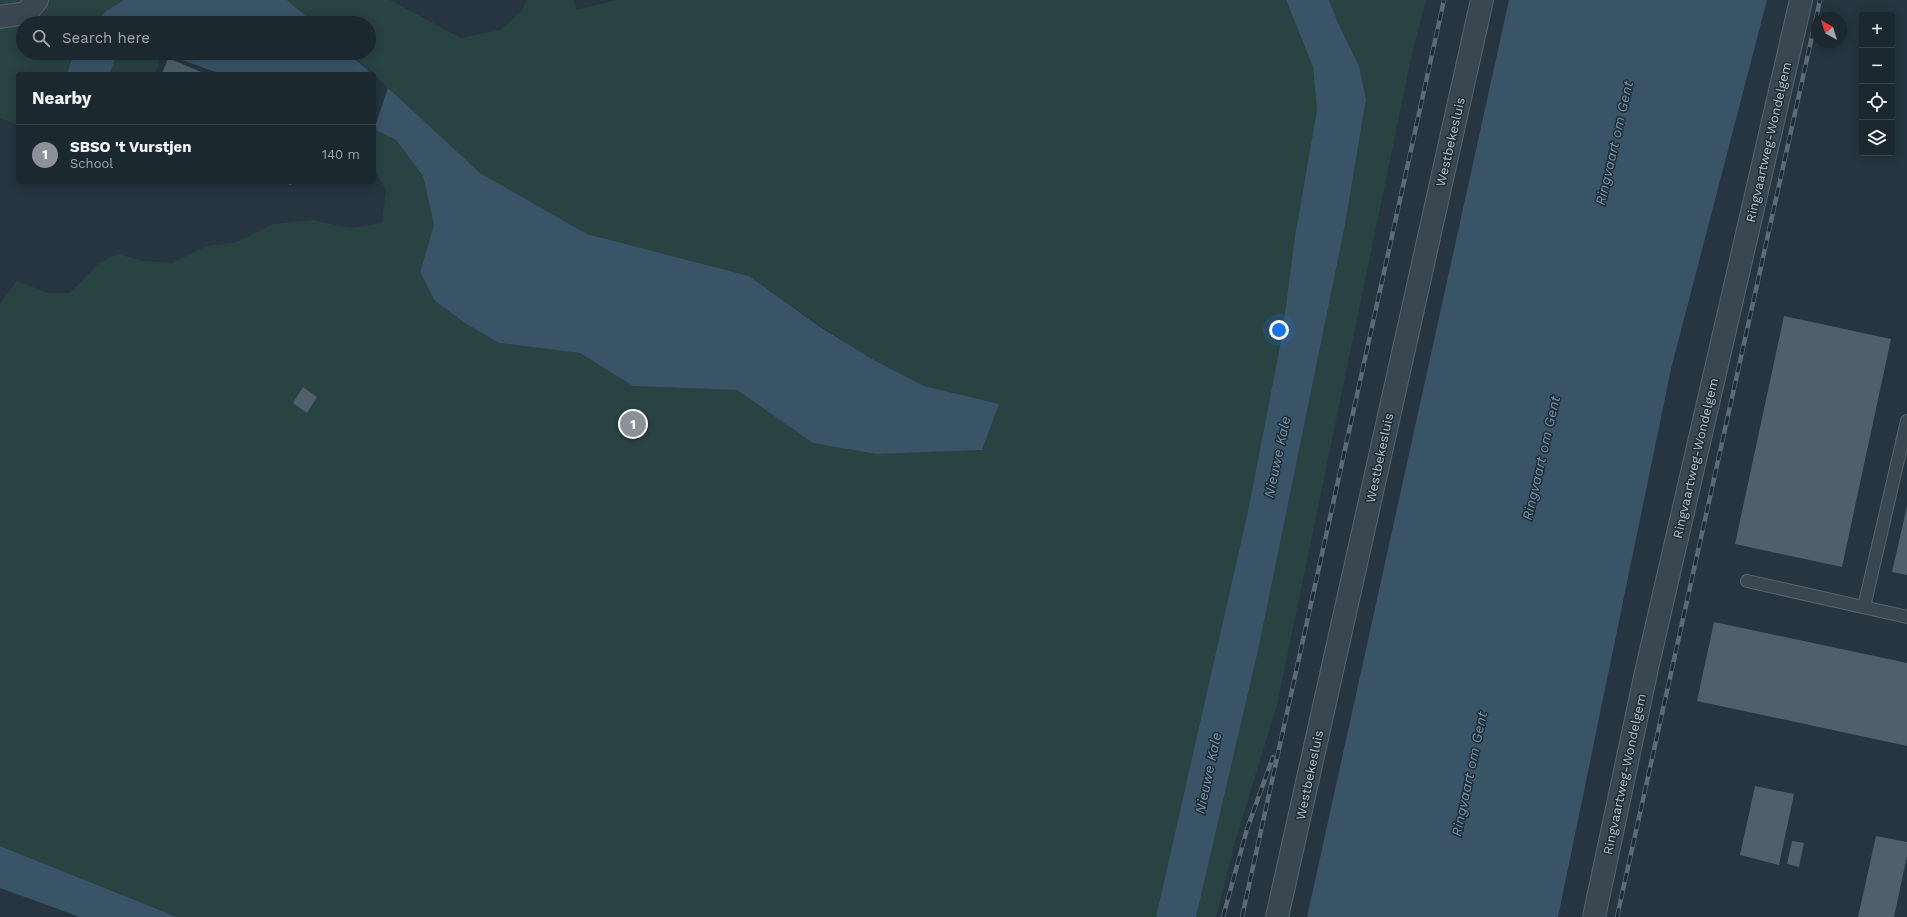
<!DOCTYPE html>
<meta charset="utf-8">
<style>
:root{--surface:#1c2830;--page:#29343c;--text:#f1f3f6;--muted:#a0a6ab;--line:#3a444c;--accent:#8c9099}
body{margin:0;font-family:"Work Sans",sans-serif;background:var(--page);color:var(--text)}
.controls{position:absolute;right:12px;top:12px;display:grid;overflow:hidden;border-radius:4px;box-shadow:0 2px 10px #0003}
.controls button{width:36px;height:36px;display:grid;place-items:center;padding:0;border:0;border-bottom:1px solid var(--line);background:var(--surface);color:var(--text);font:20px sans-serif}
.compass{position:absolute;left:1811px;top:12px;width:36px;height:36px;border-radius:50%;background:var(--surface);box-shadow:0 2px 10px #0003;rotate:321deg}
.you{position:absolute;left:1279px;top:330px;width:14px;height:14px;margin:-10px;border:3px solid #fff;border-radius:50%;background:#1a73e8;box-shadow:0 0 0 6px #1a73e833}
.badge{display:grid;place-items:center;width:26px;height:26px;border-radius:50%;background:var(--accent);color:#fff;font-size:13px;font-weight:700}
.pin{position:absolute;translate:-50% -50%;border:2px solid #fff;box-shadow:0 1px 4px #0006}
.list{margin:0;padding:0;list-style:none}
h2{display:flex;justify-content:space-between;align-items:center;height:52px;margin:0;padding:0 16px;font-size:17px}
h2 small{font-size:13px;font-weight:400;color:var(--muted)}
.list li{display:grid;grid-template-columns:26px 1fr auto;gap:12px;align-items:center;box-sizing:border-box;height:60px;padding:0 16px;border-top:1px solid var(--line)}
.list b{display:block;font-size:15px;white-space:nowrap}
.list p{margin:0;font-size:13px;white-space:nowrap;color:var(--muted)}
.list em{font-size:13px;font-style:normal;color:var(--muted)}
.icon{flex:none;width:22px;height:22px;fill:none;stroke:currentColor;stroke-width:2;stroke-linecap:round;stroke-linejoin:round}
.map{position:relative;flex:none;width:1907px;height:917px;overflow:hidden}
.search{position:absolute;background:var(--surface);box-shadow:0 2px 10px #0003;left:16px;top:16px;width:360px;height:44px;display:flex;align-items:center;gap:10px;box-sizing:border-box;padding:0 14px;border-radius:22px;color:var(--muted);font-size:15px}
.panel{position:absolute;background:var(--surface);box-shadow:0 2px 10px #0003;left:16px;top:72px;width:360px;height:112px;border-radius:4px}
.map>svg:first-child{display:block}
.green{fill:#294342}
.water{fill:#395467}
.building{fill:#4f5f6b}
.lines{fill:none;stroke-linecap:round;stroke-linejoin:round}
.lane-casing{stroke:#58646e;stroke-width:14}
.street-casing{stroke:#58646e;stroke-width:24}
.lane{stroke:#3a4650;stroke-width:12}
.street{stroke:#3a4650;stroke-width:22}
.rail-casing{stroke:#5c6b77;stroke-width:4.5}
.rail{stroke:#1f2b35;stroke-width:3;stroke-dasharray:9;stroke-linecap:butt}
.labels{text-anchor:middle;stroke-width:3;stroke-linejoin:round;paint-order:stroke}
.street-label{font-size:13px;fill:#b6c1cb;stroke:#1f2b35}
.water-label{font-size:14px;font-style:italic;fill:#7796ad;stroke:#1f2b35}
</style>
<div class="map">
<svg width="1907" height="917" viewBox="0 0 1907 917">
<rect width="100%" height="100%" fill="#263540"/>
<path class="green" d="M0,0H124L106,11L95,23H23V53H74L67,74H18V125L0,118Z
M287,0H390L461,38L501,30L522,11L526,0H574L576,10L617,0H1286L1313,67L1317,110L1295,236L1282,336L1248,511L1156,917H177L0,846V304L17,281L48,293H70L99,263L118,254L143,261L172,263L207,246L237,242L274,224L313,220L350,228L382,223L386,190L374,169V129L396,140L423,176L434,225L420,272L435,301L465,323L499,343L580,353L633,386L737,390L813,443L876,454L982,450L998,404L924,386L874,360L820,326L749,276L587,234L480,173L412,112L374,74L348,53H369V23H314Z
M1329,0H1426L1413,49L1277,705L1235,842L1216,917H1196L1259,646L1345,225L1366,99L1359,66L1338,23Z
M118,53H162L155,74H109Z"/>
<path class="water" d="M124,0H287L314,23H95L106,11Z
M1286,0H1329L1338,23L1359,66L1366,99L1345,225L1259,646L1196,917H1156L1248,511L1282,336L1295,236L1317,110L1313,67Z
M1509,0H1767L1671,369L1558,917H1307Z
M74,53H118L109,74H67Z
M163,53H348L372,74H221Z
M388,88L480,173L587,234L749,276L820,327L874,360L924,386L999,404L982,450L876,454L813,443L737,390L633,386L580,353L499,343L465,323L435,301L420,272L434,225L423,176L396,140L374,129Z
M0,846L177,917H80L0,888Z"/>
<path class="building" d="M168,58L206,74H162Z
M283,182H292L291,185Z
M1784,316L1891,339L1842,567L1735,544Z
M303,387L317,397L307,413L293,403Z
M1907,506V575L1892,572Z
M1714,622L1907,663V746L1697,701Z
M1755,786L1794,794L1779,865L1740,855Z
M1876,836L1907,842V856L1894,917H1858Z
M1792,841L1804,843L1799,867L1787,864Z"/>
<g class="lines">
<defs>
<path id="lane" d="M1747,581L1907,617
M1864,607L1907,421"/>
<path id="street" d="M0,17L26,13L37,0
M1277,917L1482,0
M1594,917L1647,668L1801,0"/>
</defs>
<use href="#lane" class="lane-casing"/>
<use href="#street" class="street-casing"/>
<use href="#lane" class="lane"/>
<use href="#street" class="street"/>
<defs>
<path id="rail" d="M1223,917L1247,829L1273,757
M1242,917L1444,0
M1617,917L1820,0"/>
</defs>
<use href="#rail" class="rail-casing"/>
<use href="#rail" class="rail"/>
</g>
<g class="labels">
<g class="street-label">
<text transform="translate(1450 142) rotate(-77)" y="5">Westbekesluis</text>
<text transform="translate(1768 142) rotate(-77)" y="5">Ringvaartweg-Wondelgem</text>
<text transform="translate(1379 458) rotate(-78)" y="5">Westbekesluis</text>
<text transform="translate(1695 458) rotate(-77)" y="5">Ringvaartweg-Wondelgem</text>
<text transform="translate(1624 774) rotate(-78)" y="5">Ringvaartweg-Wondelgem</text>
<text transform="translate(1309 775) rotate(-78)" y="5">Westbekesluis</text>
</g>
<g class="water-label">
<text transform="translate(1614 143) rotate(-77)" y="5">Ringvaart om Gent</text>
<text transform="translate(1277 457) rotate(-78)" y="5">Nieuwe Kale</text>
<text transform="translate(1541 458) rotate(-77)" y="5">Ringvaart om Gent</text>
<text transform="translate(1208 773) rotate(-78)" y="5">Nieuwe Kale</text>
<text transform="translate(1469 774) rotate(-78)" y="5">Ringvaart om Gent</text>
</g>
</g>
</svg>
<div class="controls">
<button>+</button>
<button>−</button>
<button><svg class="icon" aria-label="locate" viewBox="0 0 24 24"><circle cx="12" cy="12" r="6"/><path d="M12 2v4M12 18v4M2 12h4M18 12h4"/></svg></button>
<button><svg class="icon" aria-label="layers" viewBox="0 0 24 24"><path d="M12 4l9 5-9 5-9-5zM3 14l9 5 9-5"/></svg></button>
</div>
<svg class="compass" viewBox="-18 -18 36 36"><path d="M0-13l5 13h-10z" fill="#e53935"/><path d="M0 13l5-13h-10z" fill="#a0a6ab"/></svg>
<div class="you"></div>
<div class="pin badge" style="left:633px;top:424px">1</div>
<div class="search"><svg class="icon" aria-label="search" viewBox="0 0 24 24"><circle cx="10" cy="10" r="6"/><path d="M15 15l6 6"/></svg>Search here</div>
<section class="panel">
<h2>Nearby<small></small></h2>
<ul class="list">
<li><span class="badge">1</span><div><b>SBSO 't Vurstjen</b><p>School</p></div><em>140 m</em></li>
</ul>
</section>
</div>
